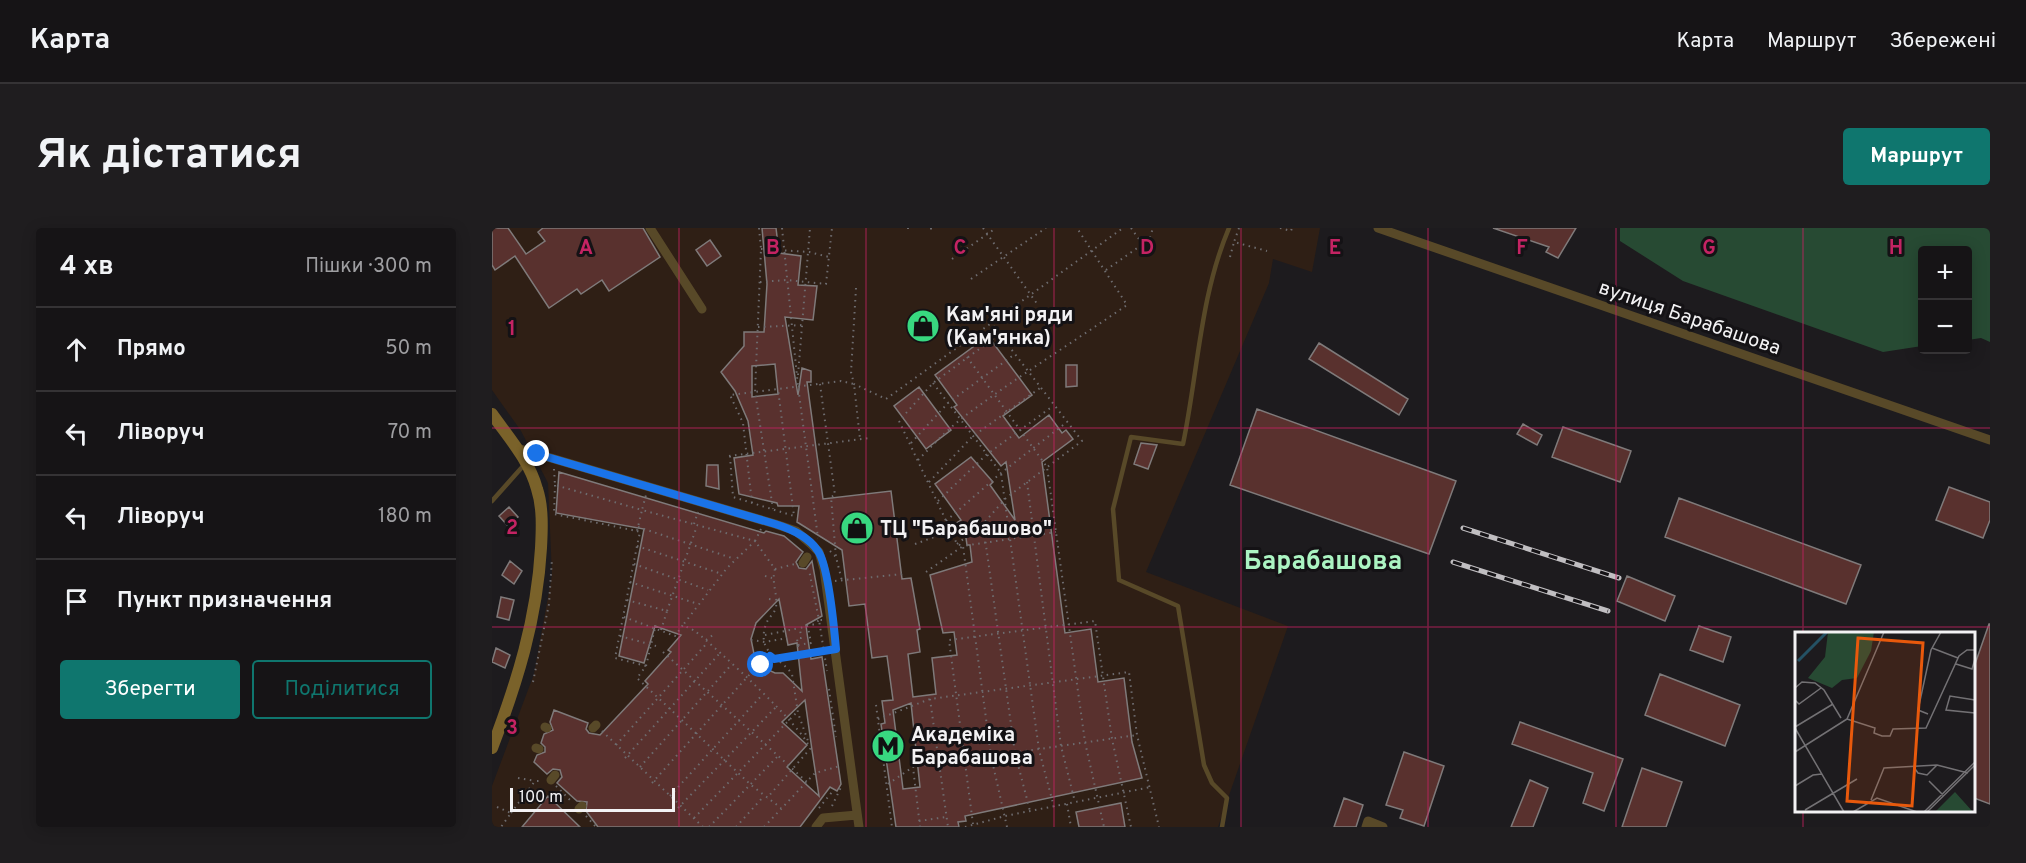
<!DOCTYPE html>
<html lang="uk">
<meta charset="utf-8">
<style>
:root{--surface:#161416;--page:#1f1d1f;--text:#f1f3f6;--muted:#9e9ea1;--line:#353335;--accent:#0f766e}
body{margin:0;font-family:Overpass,sans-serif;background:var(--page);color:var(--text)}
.controls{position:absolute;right:18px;top:18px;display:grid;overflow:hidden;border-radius:6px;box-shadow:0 3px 15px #0003}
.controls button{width:54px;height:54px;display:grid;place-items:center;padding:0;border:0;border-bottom:2px solid var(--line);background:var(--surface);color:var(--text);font:30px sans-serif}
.scale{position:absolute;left:18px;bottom:15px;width:165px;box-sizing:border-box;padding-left:6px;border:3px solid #f3f2f4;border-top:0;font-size:16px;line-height:21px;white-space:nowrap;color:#f3f2f4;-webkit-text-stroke:4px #141215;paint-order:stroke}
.stop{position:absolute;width:18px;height:18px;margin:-14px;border:4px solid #1a73e8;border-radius:50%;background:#fff}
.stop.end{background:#1a73e8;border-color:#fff;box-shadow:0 2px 6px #0008}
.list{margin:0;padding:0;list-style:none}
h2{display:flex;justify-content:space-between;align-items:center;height:78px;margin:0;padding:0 24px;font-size:26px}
h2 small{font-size:20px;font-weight:400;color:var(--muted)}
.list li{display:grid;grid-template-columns:39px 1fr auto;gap:18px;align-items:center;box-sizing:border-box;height:84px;padding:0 24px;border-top:2px solid var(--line)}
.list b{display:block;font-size:22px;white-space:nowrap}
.list em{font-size:20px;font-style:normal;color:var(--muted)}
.actions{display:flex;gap:12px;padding:18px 24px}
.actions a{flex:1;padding:14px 0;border:2px solid var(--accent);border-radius:6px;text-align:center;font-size:21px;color:var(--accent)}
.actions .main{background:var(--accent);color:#fff}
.icon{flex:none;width:33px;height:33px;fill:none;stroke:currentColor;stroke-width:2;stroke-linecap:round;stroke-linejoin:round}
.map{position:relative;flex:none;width:1498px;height:599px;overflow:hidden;border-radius:6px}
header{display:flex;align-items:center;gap:36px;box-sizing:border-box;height:84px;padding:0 30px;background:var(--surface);border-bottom:2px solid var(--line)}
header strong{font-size:28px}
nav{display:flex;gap:33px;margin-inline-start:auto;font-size:21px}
.intro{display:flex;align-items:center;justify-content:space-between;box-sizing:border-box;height:144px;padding:0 36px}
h1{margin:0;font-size:42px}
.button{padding:15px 27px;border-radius:6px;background:var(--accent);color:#fff;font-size:21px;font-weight:700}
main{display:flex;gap:36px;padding:0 36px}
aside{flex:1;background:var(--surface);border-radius:6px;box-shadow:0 3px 15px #0003}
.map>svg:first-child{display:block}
.commercial{fill:#2f1f15}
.green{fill:#274a33}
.building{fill:#59312e;stroke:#7f7a7a;stroke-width:1.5;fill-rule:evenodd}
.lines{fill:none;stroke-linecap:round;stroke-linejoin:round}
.path{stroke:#6e6c6f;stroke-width:2;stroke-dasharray:1.5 4.5;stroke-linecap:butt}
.lane{stroke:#584928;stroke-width:4.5}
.street{stroke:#584928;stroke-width:9}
.secondary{stroke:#7a622a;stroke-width:12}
.rail-casing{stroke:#c0bec1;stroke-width:5}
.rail{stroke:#141215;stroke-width:3;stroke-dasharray:9;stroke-linecap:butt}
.route{stroke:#1a73e8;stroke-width:8}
.grid{fill:none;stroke:#c42363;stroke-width:1.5;stroke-opacity:0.55}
.labels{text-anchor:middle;stroke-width:6;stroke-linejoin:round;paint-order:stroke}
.poi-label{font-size:20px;font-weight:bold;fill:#f3f2f4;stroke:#141215;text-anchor:start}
.street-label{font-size:20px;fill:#f3f2f4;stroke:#141215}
.district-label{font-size:26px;font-weight:bold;fill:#abf4c2;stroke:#141215}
.inset-river{fill:none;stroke:#245164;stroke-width:3}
.inset-road{fill:none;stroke:#737174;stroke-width:1.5}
.view{fill:#e8590c;fill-opacity:0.15;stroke:#e8590c;stroke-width:3}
.inset-edge{fill:none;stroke:#f3f2f4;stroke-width:3}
.grid-label{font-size:20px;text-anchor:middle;font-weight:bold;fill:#c42363;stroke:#141215;stroke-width:6;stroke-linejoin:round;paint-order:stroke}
</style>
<header>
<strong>Карта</strong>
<nav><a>Карта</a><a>Маршрут</a><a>Збережені</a></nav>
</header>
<div class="intro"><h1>Як дістатися</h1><a class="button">Маршрут</a></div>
<main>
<aside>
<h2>4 хв<small>Пішки · 300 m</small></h2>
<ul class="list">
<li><svg class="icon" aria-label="ahead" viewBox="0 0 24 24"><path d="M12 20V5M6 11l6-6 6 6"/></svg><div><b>Прямо</b></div><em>50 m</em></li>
<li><svg class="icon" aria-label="left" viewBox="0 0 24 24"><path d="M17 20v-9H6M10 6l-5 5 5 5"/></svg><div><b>Ліворуч</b></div><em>70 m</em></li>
<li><svg class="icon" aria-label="left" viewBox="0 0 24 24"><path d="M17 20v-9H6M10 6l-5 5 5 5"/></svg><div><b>Ліворуч</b></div><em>180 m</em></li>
<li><svg class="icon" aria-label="arrive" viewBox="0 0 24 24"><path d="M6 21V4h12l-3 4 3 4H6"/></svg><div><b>Пункт призначення</b></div></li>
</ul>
<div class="actions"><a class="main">Зберегти</a><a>Поділитися</a></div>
</aside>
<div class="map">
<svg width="1498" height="599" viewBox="0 0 1498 599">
<rect width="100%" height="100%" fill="#1d1b1e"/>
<path class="commercial" d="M0,0H828L820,44L781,31L777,55L654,344L796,398L726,599H0V558L42,446L60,347L56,255L29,203L0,162Z"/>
<path class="green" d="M1128,0H1498V114L1489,110L1476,112V22H1430V118L1391,124L1191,53L1128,13Z"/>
<path class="building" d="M0,0H16L34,26L53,13L46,4L51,0H151L168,29L117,63L110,52L89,66L85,61L57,80L23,28L3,42L0,37Z
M270,0H284L287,25L309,28L306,57L325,58L321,92L293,89L306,167L310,140L319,143V154H315L331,271L399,263L410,351L419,350L428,401L425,402L428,424L416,426L421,469L444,466L440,430L465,427L462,404L451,405L438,347L480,334L478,317H475L474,310L463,296L469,292L443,256L479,229L501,254L498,257L523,292L514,234L509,238L462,179L465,177L443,147L496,108L540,167L511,188L527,210L557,187L570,205L574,202L581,211L550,234L573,405L599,401L606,454L632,450L640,514L650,550L473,588L474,593L466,594L467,599H404L389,496L393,495L390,473L401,472L395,428L380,430L373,376L357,378L350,322L305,294L307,278H286L285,275L247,266L242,230L261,227L256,193L243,163L229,144L252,118V104H272L275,56ZM283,136L286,166L260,169V138ZM419,475L428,559L411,561L401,482Z
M1001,0H1084L1066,30L1054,24L1057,19Z
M218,12L229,28L215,38L204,22Z
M827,115L916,171L907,187L817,131Z
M574,137H585V158L574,159Z
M427,159L459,202L434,221L402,178Z
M765,181L964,253L937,326L738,257Z
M1031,196L1050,207L1045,217L1025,206Z
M1071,199L1139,223L1128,254L1060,229Z
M649,215L665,217L656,241L642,236Z
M215,237H226L227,261L214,258Z
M67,244L272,305L274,303L292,308L311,324L304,334L307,340L314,341L320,333L330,388L314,397L315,405L319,431L330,429L349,556L345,563L338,559L308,599H106L94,583L95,574L85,573L65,555L70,549L68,542L61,541L55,546L42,534L45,527L53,524V519L49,515L52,506L61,502L58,494L62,482L96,495L94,501L97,505L108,507L156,456L153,453L179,424L176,422L189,407L163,398L152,435L127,428L152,301L64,285ZM287,371L296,417L305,415L310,463L291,445H283L272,440L262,426L259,411L264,395ZM313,472L320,522L327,568L295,539L315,517L290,494Z
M1457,259L1498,274V292L1491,310L1444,292Z
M1187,270L1369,337L1354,376L1173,309Z
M17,279L26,289L16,298L7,288Z
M18,333L30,343L22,356L10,347Z
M1135,348L1183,368L1173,393L1125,373Z
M9,369L22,372L17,392L5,389Z
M1497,396H1498V576L1482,570V439Z
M1207,398L1239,409L1231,434L1198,422Z
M4,420L18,427L13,440L0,434Z
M1168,446L1248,477L1233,518L1153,487Z
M1028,494L1131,531L1112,583L1091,575L1101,545L1020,516Z
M912,524L952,538L932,598L908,590L911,582L894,577Z
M1150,540L1190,554L1174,599H1130Z
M1038,552L1056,560L1041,599H1019Z
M56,568L88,599H30Z
M852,570L871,577L864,599H842Z
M629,575L633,599H587L584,584Z"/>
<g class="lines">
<path class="path" d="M267,0L269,21L263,164L281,281
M290,0L306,158L326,310
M416,0V1
M439,0V4
M491,0L546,77
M639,0L654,21
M747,0L742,14L775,23
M788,0L799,3L800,0
M269,21L317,24L337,29
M654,21L661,0
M738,29L742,14
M460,31L504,0
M614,42L651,16
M479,51L554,0
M268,54L295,52L334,56L340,0
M364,60L359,144L362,156L394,171L631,0
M266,99L311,97
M475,129L555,239L593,514L612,599
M306,147L318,0
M441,155L509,245L547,522L562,579
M328,156L343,267L339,269L344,329L350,353
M419,215L456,175L523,126
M237,228L378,210
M238,228L241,269L302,288L286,161
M426,232C440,218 454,203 469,191C523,150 580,115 635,77L585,0
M62,241L63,257L150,282L154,267
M437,254L480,209L548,160
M535,254L569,518L583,574
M63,257L62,286L145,303L150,282L263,313L235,340L191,397
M446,273L494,227L561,178
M260,275L251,195L238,167L349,153L362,156L368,211
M454,293L509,245L575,194
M202,296L206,284
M491,296L523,525L538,583
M146,299L243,331
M269,301L263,313L283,341C279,354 286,367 284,379C283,385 276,390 274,396C264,425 288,429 300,446L306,485L316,513
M145,303L148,304L145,318L123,430L154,438L145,450L259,557L289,580
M423,316L459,303
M465,316L491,296L514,270L590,213L499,95
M145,318L230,346
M338,323L344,329
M142,336L216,362
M283,341L303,336
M434,344L471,318L465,316L407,193L441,155L509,105
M273,348L280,350
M343,353L411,346
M138,354L206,376
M277,371L283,372
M135,372L175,383L169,402
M175,383L205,298
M132,389L183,408L191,397L203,403C224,420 313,500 318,521L275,570
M330,392H327L335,443
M273,407L308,400
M128,408L164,418
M214,412L221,407
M259,412L273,414L295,410
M306,417L319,415L316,399
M306,419L305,410H309L308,400L323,396L327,392L317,342
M171,424L315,554
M282,431L332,422
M269,437L278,428
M154,438L163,400
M41,454L57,376L60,331
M337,461L344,509
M438,471L456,599
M384,477L400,599
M386,491L438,471L637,444L645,507L667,599
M110,503L211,599
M124,517L216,414
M133,530L228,425
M148,539L240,436
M26,550L43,553
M160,555L258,446
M396,556L421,539
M64,558L81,575
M178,568L271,466
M575,576L579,599
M340,578L350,557
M5,579L19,585L9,599
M186,580L284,479
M327,580L340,564
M19,585L43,553H49
M94,588L104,599
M202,590L306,483
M427,593L454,589
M481,596L457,412L603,393L620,511L639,599
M217,599L286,528
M244,599L272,568
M272,599L323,545L348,538
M428,599L421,539L645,507
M473,599L513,588L659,559
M515,599L499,528L471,318L564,304"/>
<path class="lane" d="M0,273L32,237
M730,599L735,570L720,555L712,537L686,378L627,352L621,281L639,209L691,216C706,144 708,68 737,0"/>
<path class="street" d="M158,0L210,81
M886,0L1498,212
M25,220L283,296L304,303L319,316L327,324L332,341L367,599
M311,335L315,329
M53,499L55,500
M101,500L104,497
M44,520L47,521
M59,552L63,547
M87,581L90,578
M324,599L331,590L365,587
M874,599L876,593L891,599"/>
<path class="secondary" d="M0,186C17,210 37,232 45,261C51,279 50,301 49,320C45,391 25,455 0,520"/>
<defs>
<path id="rail" d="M971,300L1127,350
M961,334L1116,383"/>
</defs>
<use href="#rail" class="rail-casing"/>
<use href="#rail" class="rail"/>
</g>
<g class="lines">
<path class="route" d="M45,226L283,296C299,301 316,308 326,323C337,339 342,399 344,421L282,431L278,428L269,437"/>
</g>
<path class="grid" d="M187,0V599M374,0V599M562,0V599M749,0V599M936,0V599M1124,0V599M1311,0V406M0,200H1498M0,399H1498M1311,582V599"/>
<defs>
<symbol id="shop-disc" viewBox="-11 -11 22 22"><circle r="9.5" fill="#38d880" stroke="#141215"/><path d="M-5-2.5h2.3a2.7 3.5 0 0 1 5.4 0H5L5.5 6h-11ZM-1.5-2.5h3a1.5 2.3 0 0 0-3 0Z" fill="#111"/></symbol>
<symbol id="metro-disc" viewBox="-11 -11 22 22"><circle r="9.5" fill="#38d880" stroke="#141215"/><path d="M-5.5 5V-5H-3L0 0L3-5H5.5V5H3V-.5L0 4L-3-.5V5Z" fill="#111"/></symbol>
</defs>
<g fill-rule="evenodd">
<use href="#shop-disc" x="412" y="79" width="38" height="38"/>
<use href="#shop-disc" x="346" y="281" width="38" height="38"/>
<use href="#metro-disc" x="377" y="499" width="38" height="38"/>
</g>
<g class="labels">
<g class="poi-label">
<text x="454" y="93">Кам'яні ряди<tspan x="454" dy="23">(Кам'янка)</tspan></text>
<text x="388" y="307">ТЦ "Барабашово"</text>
<text x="419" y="513">Академіка<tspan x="419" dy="23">Барабашова</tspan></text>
</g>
<g class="street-label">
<text transform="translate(1198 89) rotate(19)" y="7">вулиця Барабашова</text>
</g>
<g class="district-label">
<text x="831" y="341">Барабашова</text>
</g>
</g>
<g transform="translate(1303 404)">
<rect width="180" height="180" fill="#1d1b1e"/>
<path d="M33,0H79L76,19L62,46L47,48L37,56L13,46L30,25ZM160,160L178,180H140Z" fill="#274a33"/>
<path class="inset-river" d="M3,29L32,0"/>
<path class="inset-road" d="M137,16L163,26M161,32L177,37L180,27M0,56L7,50L20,51L29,58L46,86M0,68L4,72L26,56M180,68L155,64L151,78L180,81M133,82L123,78L136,18L146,0M52,87L80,96L79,101L87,104H95L98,97L131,96L164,24L172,18H180M52,87L89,0M0,95L38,72M0,96L49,180M0,120L52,87M118,134L123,141L132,143L142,133M134,149L149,164M0,154L18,143L27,142M76,168L89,136L142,133L173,141M10,178L62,147M58,180L82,166L122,180M129,180L180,130M132,180L180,133"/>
<path class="view" d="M63,6L128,11L117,174L52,169Z"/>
<rect width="180" height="180" class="inset-edge"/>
</g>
<g class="grid-label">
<text x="94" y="26">A</text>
<text x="281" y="26">B</text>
<text x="468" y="26">C</text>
<text x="655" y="26">D</text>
<text x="843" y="26">E</text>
<text x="1030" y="26">F</text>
<text x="1217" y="26">G</text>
<text x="1404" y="26">H</text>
<text x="20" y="107">1</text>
<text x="20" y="306">2</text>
<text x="20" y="506">3</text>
</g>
</svg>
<div class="controls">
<button>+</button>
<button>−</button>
</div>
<div class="scale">100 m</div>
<div class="stop" style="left:269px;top:437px"></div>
<div class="stop end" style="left:45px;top:226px"></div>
</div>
</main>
